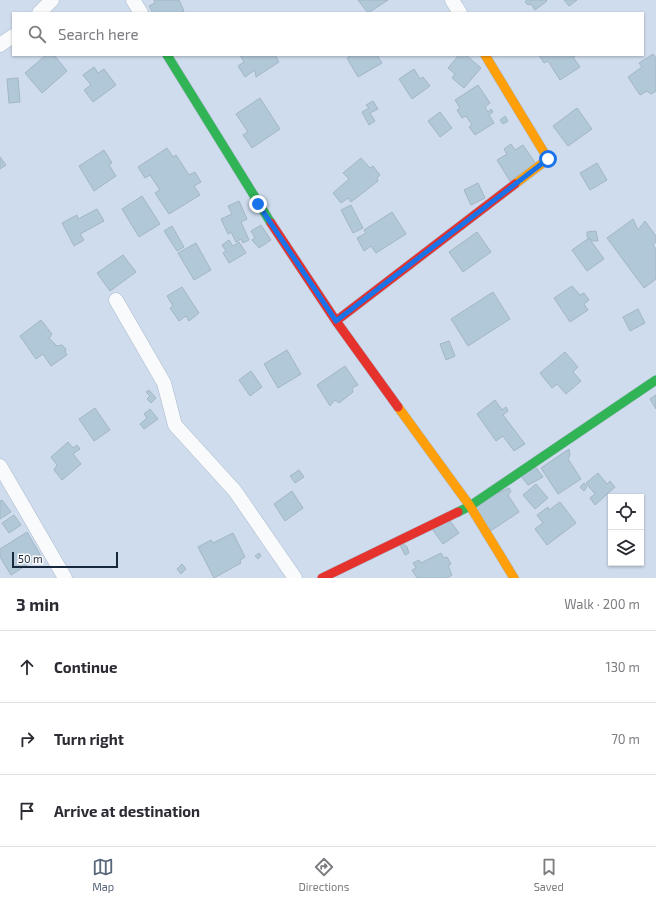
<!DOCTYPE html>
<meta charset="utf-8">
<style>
:root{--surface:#fff;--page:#f2f2f3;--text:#2b2b33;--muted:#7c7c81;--line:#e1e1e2;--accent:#58677a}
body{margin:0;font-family:"Exo 2",sans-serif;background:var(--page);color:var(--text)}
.controls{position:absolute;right:12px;bottom:12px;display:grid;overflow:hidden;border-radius:0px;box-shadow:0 1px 3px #0004}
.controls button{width:36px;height:36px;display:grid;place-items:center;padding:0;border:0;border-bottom:1px solid var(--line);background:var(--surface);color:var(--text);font:20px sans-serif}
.scale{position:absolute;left:12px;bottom:10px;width:106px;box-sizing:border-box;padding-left:4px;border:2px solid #18283c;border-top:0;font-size:11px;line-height:14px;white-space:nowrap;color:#18283c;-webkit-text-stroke:3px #f9f9f9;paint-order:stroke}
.stop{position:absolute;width:12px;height:12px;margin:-9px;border:3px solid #1a73e8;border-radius:50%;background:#fff}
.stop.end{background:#1a73e8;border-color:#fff;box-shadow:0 1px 4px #0008}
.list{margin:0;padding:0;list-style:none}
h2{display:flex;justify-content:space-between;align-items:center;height:52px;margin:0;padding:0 16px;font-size:17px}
h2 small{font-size:13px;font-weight:400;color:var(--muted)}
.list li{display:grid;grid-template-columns:26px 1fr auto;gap:12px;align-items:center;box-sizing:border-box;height:72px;padding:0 16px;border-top:1px solid var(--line)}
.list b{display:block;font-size:15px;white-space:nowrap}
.list em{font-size:13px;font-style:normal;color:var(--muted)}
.icon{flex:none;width:22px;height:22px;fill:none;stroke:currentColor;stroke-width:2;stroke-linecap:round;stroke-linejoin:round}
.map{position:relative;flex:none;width:656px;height:578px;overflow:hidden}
.search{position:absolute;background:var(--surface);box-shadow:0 1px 3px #0004;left:12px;right:12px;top:12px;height:44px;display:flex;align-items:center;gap:10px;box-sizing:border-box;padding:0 14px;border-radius:0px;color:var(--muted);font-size:15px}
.sheet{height:268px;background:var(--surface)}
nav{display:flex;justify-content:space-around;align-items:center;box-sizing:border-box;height:56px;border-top:1px solid var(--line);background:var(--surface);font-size:11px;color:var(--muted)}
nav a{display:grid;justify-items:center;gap:2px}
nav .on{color:var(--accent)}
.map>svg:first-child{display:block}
.building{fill:#b1c8d9;stroke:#a3b6c5}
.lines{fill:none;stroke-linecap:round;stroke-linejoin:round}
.street-casing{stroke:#acbacb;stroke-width:15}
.fast-casing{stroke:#acbacb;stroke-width:10}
.slow-casing{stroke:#acbacb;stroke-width:10}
.jam-casing{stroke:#acbacb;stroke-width:10}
.street{stroke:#f8fafc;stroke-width:14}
.fast{stroke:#30b455;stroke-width:9}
.slow{stroke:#ff9f0a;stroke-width:9}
.jam{stroke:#e5322d;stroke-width:9}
.route{stroke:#1a73e8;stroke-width:5}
</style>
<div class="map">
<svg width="656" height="578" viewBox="0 0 656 578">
<rect width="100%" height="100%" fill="#cedced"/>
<path class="building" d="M154,0H179L184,11L180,13H153L149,6L155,3Z
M358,0H388L368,13Z
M527,0H546L547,1L535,10L531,4L528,5L525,2Z
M564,0H577L569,6Z
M653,54L656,58V91L651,94L647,91L640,95L628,77L642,67L639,63Z
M46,55H54L67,71L42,93L25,73Z
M240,55H275L279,62L256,77L255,70L245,77L238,66L244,62Z
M352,55H377L382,63L358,77L347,58Z
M459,55H466L481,68L464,88L452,78L455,74L448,68Z
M539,55H577L573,57L580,67L560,80L548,61L544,63Z
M94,67L98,73L104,69L116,85L93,102L84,90L91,85L83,75Z
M414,69L420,79L423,77L430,86L412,99L399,79Z
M18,78L20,102L9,103L7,79Z
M478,85L490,103L485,107L488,112L491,109L493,112L489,115L494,123L475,135L469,127L472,125L466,116L462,118L457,110L460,108L455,100Z
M260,98L280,129L252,148L243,135L248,132L236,114Z
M373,101L378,109L370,113L375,121L369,125L362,112L369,108L366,105Z
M577,108L592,129L568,146L553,126Z
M440,112L452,128L440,137L428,121Z
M505,116L508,121L503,124L500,120Z
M511,144L515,150L523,145L536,164L510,181L497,160L507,154L504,149Z
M167,148L173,157L176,155L189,175L195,172L201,182L194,186L200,195L169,214L155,193L160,190L150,175L145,178L138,167Z
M104,150L112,163L109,165L116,176L94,191L79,166Z
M0,157L6,165L0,169Z
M361,158L370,168L373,166L380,175L377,178L378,181L351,202L348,198L341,203L333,193L349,179L343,173Z
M597,163L607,180L590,190L580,173Z
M478,183L485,198L471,205L464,190Z
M142,196L160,224L139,237L122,209Z
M239,201L247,219L241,222L249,240L243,243L241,239L236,242L231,232L228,234L221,219L232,214L228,206Z
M351,205L363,228L353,233L341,210Z
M97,209L104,221L80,234L84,240L74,246L62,223L77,215L78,219Z
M392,212L406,234L376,253L371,246L364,251L357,238L366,233L364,230Z
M633,219L638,230L645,221L656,236V242L653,245L656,249V279L644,288L607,238Z
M261,225L271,240L259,248L252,240L255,238L251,231Z
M172,226L184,247L177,251L164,231Z
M596,231L598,241H593L587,237V232Z
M477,232L491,252L463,272L449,252Z
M589,238L604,259L587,271L572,250Z
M229,240L233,246L239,242L246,253L229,263L223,253L226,251L222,245Z
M196,243L211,270L194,280L178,253Z
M123,255L136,272L110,291L97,273Z
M572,286L580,295L584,293L589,300L584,304L588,310L570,322L554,298Z
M182,287L199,313L189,321L186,316L179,321L170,308L173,306L167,296Z
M493,292L510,319L468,346L451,319Z
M638,309L645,323L630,331L623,317Z
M41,320L52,334L49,338L57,346L62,345L66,349L65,352L67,355L51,366L43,354L36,359L20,336Z
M449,341L455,356L446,360L440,344Z
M287,350L301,374L278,388L264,364Z
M565,352L578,367L573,372L581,381L566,394L557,384L552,388L540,373Z
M345,366L358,385L352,388L353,392L339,403L335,400L330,406L317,385Z
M251,371L262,387L250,396L239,380Z
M149,390L156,398L151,403L147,399L150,396L146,392Z
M656,395V409L650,399Z
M495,400L502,410L506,407L508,411L503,415L525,444L514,451L503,436L496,441L477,414Z
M95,408L110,430L94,441L79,419Z
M150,409L158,419L144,429L140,424L147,418L144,414Z
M68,442L73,448L77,445L80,449L73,454L81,464L62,480L54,470L57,465L51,457Z
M569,449L570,455L568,459L581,479L558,494L541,468Z
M531,461L543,477L528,485L518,472Z
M299,470L304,477L295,483L290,476Z
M598,473L607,484L610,481L615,487L595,505L590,498L595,494L586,483Z
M584,483L587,487L584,491L580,487Z
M536,484L548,498L535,509L523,495Z
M509,488L511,491L508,495L519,512L486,534L468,506Z
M292,491L303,508L285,521L274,504Z
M2,500L11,512L0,519V501Z
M560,502L576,523L547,545L535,529L543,523L537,515L548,507L549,510Z
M14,515L21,525L9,533L2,523Z
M448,518L459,533L443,544L432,529Z
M27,532L41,556L11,575L0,557V549Z
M233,533L245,557L240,560L241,563L214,578L198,547L211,540L213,543Z
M397,539L407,547L409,553L405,555Z
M259,553L261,556L258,559L255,556Z
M441,553L444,558L447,557L451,564L448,566L452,575L447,578H417L412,570L416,568L413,563L419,560L421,563Z
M182,564L186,569L181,574L177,569Z"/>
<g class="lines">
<defs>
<path id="street" d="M133,0L141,13
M452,0L460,13
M39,13L52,0
M0,45L13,36
M116,300L164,383L175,425L235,491L295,578
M0,466L65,578"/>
<path id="fast" d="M167,55L271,223
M458,512L470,506L656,380"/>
<path id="slow" d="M485,55L548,159L515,184
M398,407L470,506L514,578"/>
<path id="jam" d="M271,223L336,321L398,407
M336,321L515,184
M322,578L458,512"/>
</defs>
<use href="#street" class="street-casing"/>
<use href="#fast" class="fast-casing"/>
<use href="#slow" class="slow-casing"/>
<use href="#jam" class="jam-casing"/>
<use href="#street" class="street"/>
<use href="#fast" class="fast"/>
<use href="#slow" class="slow"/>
<use href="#jam" class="jam"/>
</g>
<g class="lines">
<path class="route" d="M258,204L336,321L548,159"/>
</g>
</svg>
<div class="controls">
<button><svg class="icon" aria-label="locate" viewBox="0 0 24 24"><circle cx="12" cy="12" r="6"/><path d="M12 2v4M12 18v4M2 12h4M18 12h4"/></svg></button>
<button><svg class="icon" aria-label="layers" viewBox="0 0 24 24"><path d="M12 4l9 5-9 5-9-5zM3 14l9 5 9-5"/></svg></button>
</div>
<div class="scale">50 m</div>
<div class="stop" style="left:548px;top:159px"></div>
<div class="stop end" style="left:258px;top:204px"></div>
<div class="search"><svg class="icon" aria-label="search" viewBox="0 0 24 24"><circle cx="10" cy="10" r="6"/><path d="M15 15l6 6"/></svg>Search here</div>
</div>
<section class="sheet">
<h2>3 min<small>Walk · 200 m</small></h2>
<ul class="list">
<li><svg class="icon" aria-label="ahead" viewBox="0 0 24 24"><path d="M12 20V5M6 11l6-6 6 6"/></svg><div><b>Continue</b></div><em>130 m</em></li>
<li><svg class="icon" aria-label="right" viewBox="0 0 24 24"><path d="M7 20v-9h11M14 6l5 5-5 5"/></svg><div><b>Turn right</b></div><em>70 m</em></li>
<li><svg class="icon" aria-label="arrive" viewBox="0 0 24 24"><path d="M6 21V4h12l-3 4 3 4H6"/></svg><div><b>Arrive at destination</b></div></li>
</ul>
</section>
<nav>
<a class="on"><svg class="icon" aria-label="map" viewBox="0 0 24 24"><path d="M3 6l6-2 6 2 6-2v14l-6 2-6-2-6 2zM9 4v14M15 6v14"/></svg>Map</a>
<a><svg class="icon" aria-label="directions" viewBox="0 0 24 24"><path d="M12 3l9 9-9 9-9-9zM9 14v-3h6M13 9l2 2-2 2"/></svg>Directions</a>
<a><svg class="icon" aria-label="saved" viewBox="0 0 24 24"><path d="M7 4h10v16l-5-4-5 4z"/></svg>Saved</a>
</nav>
